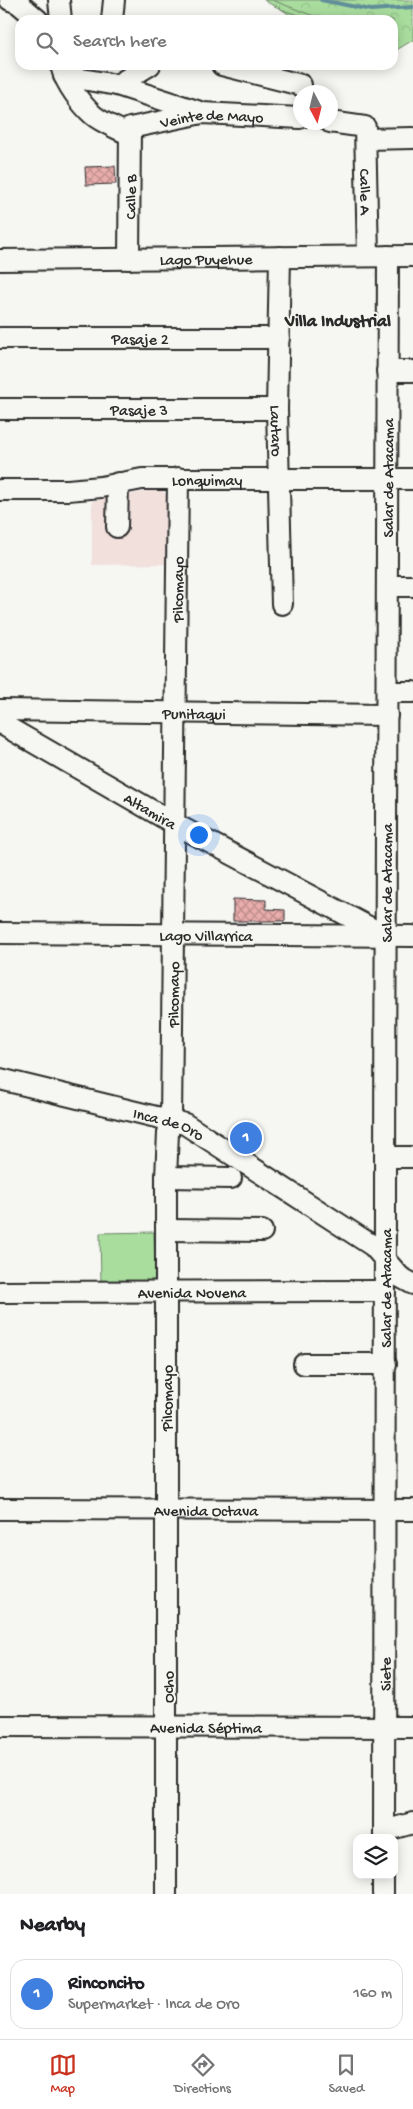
<!DOCTYPE html>
<meta charset="utf-8">
<style>
:root{--surface:#fff;--page:#f6f6f6;--text:#202124;--muted:#757577;--line:#e0e0e0;--accent:#c8321e}
body{margin:0;font-family:"Gochi Hand",sans-serif;background:var(--page);color:var(--text)}
.controls{position:absolute;right:15px;bottom:15px;display:grid;overflow:hidden;border-radius:10px;box-shadow:0 2px 12px #0003}
.controls button{width:45px;height:45px;display:grid;place-items:center;padding:0;border:0;border-bottom:1px solid var(--line);background:var(--surface);color:var(--text);font:25px sans-serif}
.compass{position:absolute;left:293px;top:85px;width:45px;height:45px;border-radius:50%;background:var(--surface);box-shadow:0 2px 12px #0003;rotate:173deg}
.you{position:absolute;left:198px;top:834px;width:18px;height:18px;margin:-12px;border:4px solid #fff;border-radius:50%;background:#1a73e8;box-shadow:0 0 0 8px #1a73e833}
.badge{display:grid;place-items:center;width:32px;height:32px;border-radius:50%;background:var(--accent);color:#fff;font-size:16px;font-weight:700}
.pin{position:absolute;translate:-50% -50%;border:2px solid #fff;box-shadow:0 1px 5px #0006}
.list{margin:0;padding:0;list-style:none}
h2{display:flex;justify-content:space-between;align-items:center;height:65px;margin:0;padding:0 20px;font-size:21px}
h2 small{font-size:16px;font-weight:400;color:var(--muted)}
.list li{display:grid;grid-template-columns:32px 1fr auto;gap:15px;align-items:center;box-sizing:border-box;height:70px;margin:0 10px 10px;padding:0 10px;border:1px solid var(--line);border-radius:15px}
.list b{display:block;font-size:19px;white-space:nowrap}
.list p{margin:0;font-size:16px;white-space:nowrap;color:var(--muted)}
.list em{font-size:16px;font-style:normal;color:var(--muted)}
.icon{flex:none;width:28px;height:28px;fill:none;stroke:currentColor;stroke-width:2;stroke-linecap:round;stroke-linejoin:round}
.map{position:relative;flex:none;width:413px;height:1894px;overflow:hidden}
.search{position:absolute;background:var(--surface);box-shadow:0 2px 12px #0003;left:15px;right:15px;top:15px;height:55px;display:flex;align-items:center;gap:12px;box-sizing:border-box;padding:0 18px;border-radius:15px;color:var(--muted);font-size:19px}
.sheet{height:145px;background:var(--surface)}
nav{display:flex;justify-content:space-around;align-items:center;box-sizing:border-box;height:70px;border-top:1px solid var(--line);background:var(--surface);font-size:14px;color:var(--muted)}
nav a{display:grid;justify-items:center;gap:2px}
nav .on{color:var(--accent)}
.map>svg:first-child{display:block}
.built{fill:#f2e0dd}
.forest{fill:url(#forest-crowns);stroke:#6a8464}
.park{fill:url(#park-tufts);stroke:#6a8464}
.pitch{fill:#a9dd9e;stroke:#6a8464}
.lines{fill:none;stroke-linecap:round;stroke-linejoin:round}
.stream{stroke:#618f9a;stroke-width:4}
.building{fill:url(#building-cross-hatch);stroke:#2b2b2b}
.minor-casing{stroke:#2b2b2b;stroke-width:24}
.minor{stroke:#f6f6f2;stroke-width:20}
.labels{text-anchor:middle;stroke-width:4;stroke-linejoin:round;paint-order:stroke}
.street-label{font-size:16px;fill:#2b2b2b;stroke:#f6f6f2}
.neighbourhood-label{font-size:18px;font-weight:bold;fill:#2b2b2b;stroke:#f6f6f2}
</style>
<div class="map">
<svg width="413" height="1894" viewBox="0 0 413 1894">
<defs>
<pattern id="forest-crowns" width="20" height="18" patternUnits="userSpaceOnUse" patternTransform="scale(1.25)"><rect width="20" height="18" fill="#a9dd9e"/><path d="M2 6a3 3 0 1 1 6 0M12 15a3 3 0 1 1 6 0" fill="none" stroke="#92be88"/></pattern>
<pattern id="park-tufts" width="24" height="20" patternUnits="userSpaceOnUse" patternTransform="scale(1.25)"><rect width="24" height="20" fill="#a9dd9e"/><path d="M3 7l-1-3M5 7V3M7 7l1-3M15 17l-1-3M17 17v-4M19 17l1-3" fill="none" stroke="#92be88"/></pattern>
<pattern id="building-cross-hatch" width="8" height="8" patternUnits="userSpaceOnUse" patternTransform="scale(1.25)"><rect width="8" height="8" fill="#e8adac"/><path d="M0 0l8 8M0 8l8-8" fill="none" stroke="#bc8d8c"/></pattern>
</defs>
<rect width="100%" height="100%" fill="#f6f6f2"/>
<filter id="ink" filterUnits="userSpaceOnUse"><feTurbulence type="fractalNoise" baseFrequency=".02" numOctaves="2"/><feDisplacementMap in="SourceGraphic" scale="10" xChannelSelector="R" yChannelSelector="G"/><feConvolveMatrix kernelMatrix="1 2 1 2 8 2 1 2 1" color-interpolation-filters="sRGB"/></filter>
<g filter="url(#ink)">
<path class="built" d="M159,489L164,492L168,500L167,564L92,565V501Z"/>
<path class="forest" d="M268,0H413V40L393,52V20H297Z"/>
<path class="park" d="M264,0H272L311,15L342,20C315,20 287,15 264,0Z"/>
<path class="pitch" d="M154,1232L155,1281L101,1282L100,1233Z"/>
<g class="lines">
<path class="stream" d="M321,0L371,10L413,7"/>
</g>
<path class="building" d="M115,166L116,184L86,185L85,167Z
M233,899L266,900V909L285,910V921H233Z"/>
<g class="lines">
<defs>
<g id="minor">
<path d="M10,0L18,3L38,20"/>
<path d="M59,0L61,20"/>
<path d="M112,20L114,0"/>
<path d="M222,65L301,85"/>
<path d="M62,69C66,84 81,104 93,115C102,123 119,129 130,135"/>
<path d="M64,76L117,85L200,112"/>
<path d="M117,85L150,65"/>
<path id="s1" d="M330,122L365,127L368,256"/>
<path d="M366,139L413,138"/>
<path id="s2" d="M280,257L277,409L282,604"/>
<path id="s3" d="M129,259L130,128L202,113L300,118"/>
<path id="s4" d="M0,260L413,256"/>
<path id="s5" d="M0,338H279"/>
<path d="M387,371H413"/>
<path id="s6" d="M0,409H277"/>
<path id="s7" d="M0,490H68L101,487L142,479H413"/>
<path d="M117,527L118,483"/>
<path d="M387,586H413"/>
<path d="M387,692H413"/>
<path id="s8" d="M0,710L387,715"/>
<path id="s9" d="M0,723L175,824L384,935"/>
<path id="s10" d="M0,933L413,936"/>
<path id="s11" d="M0,1079L185,1124L373,1246L400,1277L413,1284"/>
<path d="M385,1157H413"/>
<path d="M166,1177L231,1178"/>
<path d="M167,1230L262,1231"/>
<path id="s12" d="M0,1292L385,1291"/>
<path d="M304,1364H386"/>
<path id="s13" d="M0,1509L413,1510"/>
<path id="s14" d="M0,1726L413,1727"/>
<path d="M384,1831L413,1823"/>
<path id="s15" d="M384,1838C385,1311 385,783 388,256"/>
<path id="s16" d="M166,1894V1177L168,1133L171,1119L178,478"/>
<path d="M383,1894V1875"/>
</g>
</defs>
<use href="#minor" class="minor-casing"/>
<use href="#minor" class="minor"/>
</g>
</g>
<g class="labels">
<g class="street-label">
<text dy="6" stroke="none"><textPath href="#s3" startOffset="214">Veinte de Mayo</textPath></text>
<text dy="6" stroke="none"><textPath href="#s1" startOffset="100">Calle A</textPath></text>
<text dy="6" stroke="none"><textPath href="#s3" startOffset="62">Calle B</textPath></text>
<text dy="6" stroke="none"><textPath href="#s4" startOffset="206">Lago Puyehue</textPath></text>
<text dy="6" stroke="none"><textPath href="#s5" startOffset="140">Pasaje 2</textPath></text>
<text dy="6" stroke="none"><textPath href="#s6" startOffset="139">Pasaje 3</textPath></text>
<text dy="6" stroke="none"><textPath href="#s2" startOffset="174">Lautaro</textPath></text>
<text dy="6" stroke="none"><textPath href="#s7" startOffset="208">Lonquimay</textPath></text>
<text dy="6" stroke="none"><textPath href="#s15" startOffset="1360">Salar de Atacama</textPath></text>
<text dy="6" stroke="none"><textPath href="#s16" startOffset="1305">Pilcomayo</textPath></text>
<text dy="6" stroke="none"><textPath href="#s8" startOffset="194">Punitaqui</textPath></text>
<text dy="6" stroke="none"><textPath href="#s9" startOffset="174">Altamira</textPath></text>
<text dy="6" stroke="none"><textPath href="#s15" startOffset="955">Salar de Atacama</textPath></text>
<text dy="6" stroke="none"><textPath href="#s10" startOffset="206">Lago Villarrica</textPath></text>
<text dy="6" stroke="none"><textPath href="#s16" startOffset="900">Pilcomayo</textPath></text>
<text dy="6" stroke="none"><textPath href="#s11" startOffset="175">Inca de Oro</textPath></text>
<text dy="6" stroke="none"><textPath href="#s15" startOffset="550">Salar de Atacama</textPath></text>
<text dy="6" stroke="none"><textPath href="#s12" startOffset="192">Avenida Novena</textPath></text>
<text transform="translate(166 1398) rotate(-90)" y="6">Pilcomayo</text>
<text dy="6" stroke="none"><textPath href="#s13" startOffset="206">Avenida Octava</textPath></text>
<text dy="6" stroke="none"><textPath href="#s15" startOffset="164">Siete</textPath></text>
<text transform="translate(167 1687) rotate(-90)" y="6">Ocho</text>
<text dy="6" stroke="none"><textPath href="#s14" startOffset="206">Avenida Séptima</textPath></text>
</g>
<g class="neighbourhood-label">
<text x="338" y="326">Villa Industrial</text>
</g>
</g>
</svg>
<div class="controls">
<button><svg class="icon" aria-label="layers" viewBox="0 0 24 24"><path d="M12 4l9 5-9 5-9-5zM3 14l9 5 9-5"/></svg></button>
</div>
<svg class="compass" viewBox="-18 -18 36 36"><path d="M0-13l5 13h-10z" fill="#e53935"/><path d="M0 13l5-13h-10z" fill="#757577"/></svg>
<div class="you"></div>
<div class="pin badge" style="left:246px;top:1138px;background:#3f7fe0">1</div>
<div class="search"><svg class="icon" aria-label="search" viewBox="0 0 24 24"><circle cx="10" cy="10" r="6"/><path d="M15 15l6 6"/></svg>Search here</div>
</div>
<section class="sheet">
<h2>Nearby<small></small></h2>
<ul class="list">
<li><span class="badge" style="background:#3f7fe0">1</span><div><b>Rinconcito</b><p>Supermarket · Inca de Oro</p></div><em>160 m</em></li>
</ul>
</section>
<nav>
<a class="on"><svg class="icon" aria-label="map" viewBox="0 0 24 24"><path d="M3 6l6-2 6 2 6-2v14l-6 2-6-2-6 2zM9 4v14M15 6v14"/></svg>Map</a>
<a><svg class="icon" aria-label="directions" viewBox="0 0 24 24"><path d="M12 3l9 9-9 9-9-9zM9 14v-3h6M13 9l2 2-2 2"/></svg>Directions</a>
<a><svg class="icon" aria-label="saved" viewBox="0 0 24 24"><path d="M7 4h10v16l-5-4-5 4z"/></svg>Saved</a>
</nav>
